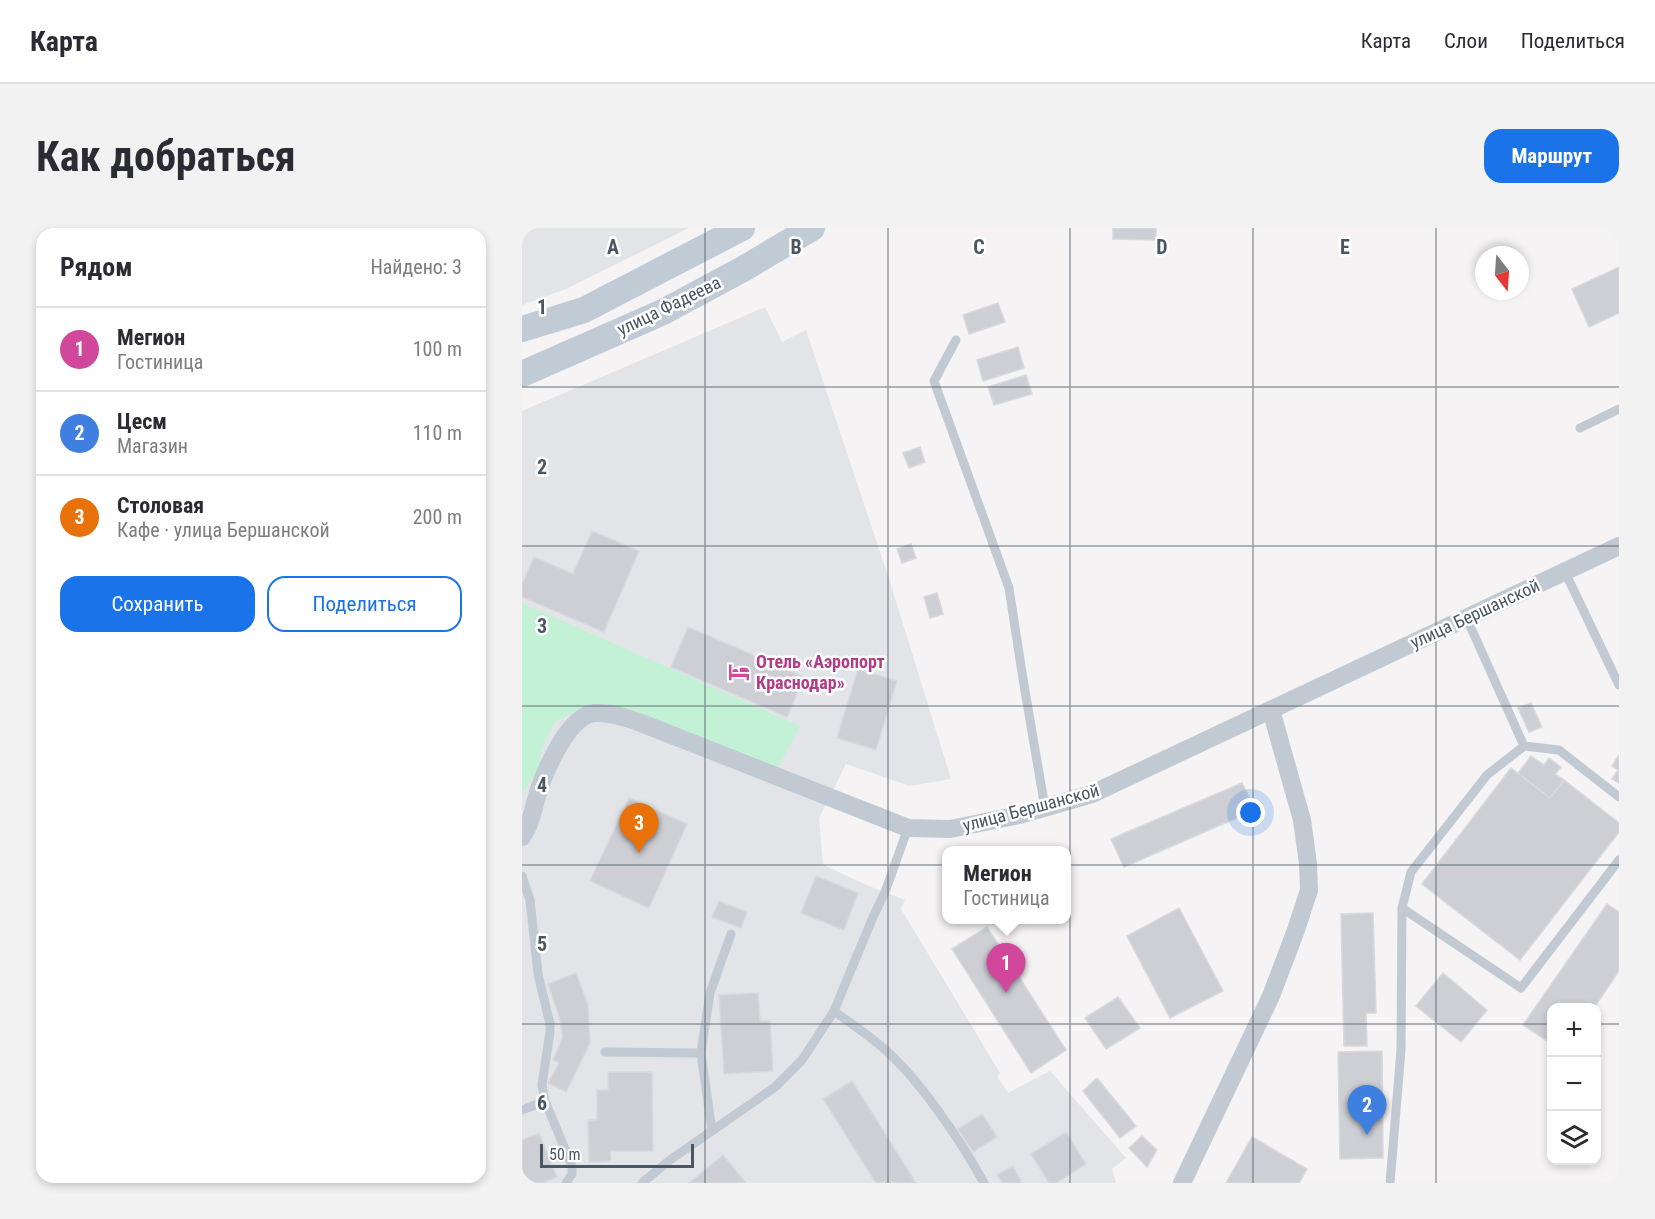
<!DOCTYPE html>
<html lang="ru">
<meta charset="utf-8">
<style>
:root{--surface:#fff;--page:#f2f2f3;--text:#2b2b33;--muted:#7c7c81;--line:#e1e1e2;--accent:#1a73e8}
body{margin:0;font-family:"Roboto Condensed",sans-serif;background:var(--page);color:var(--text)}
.controls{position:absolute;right:18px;bottom:18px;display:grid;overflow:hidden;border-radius:12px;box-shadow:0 3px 9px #0003}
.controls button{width:54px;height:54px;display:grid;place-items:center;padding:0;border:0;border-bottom:2px solid var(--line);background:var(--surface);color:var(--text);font:30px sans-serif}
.compass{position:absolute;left:953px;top:18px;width:54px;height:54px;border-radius:50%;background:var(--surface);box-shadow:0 3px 9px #0003;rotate:163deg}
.scale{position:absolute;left:18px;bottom:15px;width:154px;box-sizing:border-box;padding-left:6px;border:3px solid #4a5661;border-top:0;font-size:16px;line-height:21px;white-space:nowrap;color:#4a5661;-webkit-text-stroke:4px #fff;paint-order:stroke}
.you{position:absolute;left:729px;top:585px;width:21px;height:21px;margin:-15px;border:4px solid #fff;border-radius:50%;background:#1a73e8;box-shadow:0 0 0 9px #1a73e833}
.badge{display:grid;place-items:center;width:39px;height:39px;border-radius:50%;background:var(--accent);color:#fff;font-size:20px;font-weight:700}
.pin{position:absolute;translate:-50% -50px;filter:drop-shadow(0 2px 3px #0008)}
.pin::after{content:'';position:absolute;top:32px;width:21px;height:18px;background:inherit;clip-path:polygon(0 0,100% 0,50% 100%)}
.popup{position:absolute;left:420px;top:618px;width:129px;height:78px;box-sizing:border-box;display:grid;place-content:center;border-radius:12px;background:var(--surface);filter:drop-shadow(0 2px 4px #0005);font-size:20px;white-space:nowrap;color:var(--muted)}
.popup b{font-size:22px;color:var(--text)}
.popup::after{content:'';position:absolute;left:50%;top:100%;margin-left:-12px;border:12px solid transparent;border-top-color:var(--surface)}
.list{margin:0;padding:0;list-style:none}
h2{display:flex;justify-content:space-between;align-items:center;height:78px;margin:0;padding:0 24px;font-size:26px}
h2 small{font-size:20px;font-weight:400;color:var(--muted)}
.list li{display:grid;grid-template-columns:39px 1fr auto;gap:18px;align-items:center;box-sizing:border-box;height:84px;padding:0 24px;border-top:2px solid var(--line)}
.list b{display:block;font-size:22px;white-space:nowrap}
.list p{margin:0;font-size:20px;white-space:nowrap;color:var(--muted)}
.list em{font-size:20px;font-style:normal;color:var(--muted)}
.actions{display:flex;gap:12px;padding:18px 24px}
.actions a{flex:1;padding:14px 0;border:2px solid var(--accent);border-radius:18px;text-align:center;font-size:21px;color:var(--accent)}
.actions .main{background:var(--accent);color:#fff}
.icon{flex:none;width:33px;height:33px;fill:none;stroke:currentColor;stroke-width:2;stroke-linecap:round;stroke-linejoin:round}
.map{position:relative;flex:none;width:1097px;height:955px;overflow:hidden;border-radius:18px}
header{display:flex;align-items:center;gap:36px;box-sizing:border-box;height:84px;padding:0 30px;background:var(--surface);border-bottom:2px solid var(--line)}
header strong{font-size:28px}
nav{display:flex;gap:33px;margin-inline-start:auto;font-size:21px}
.intro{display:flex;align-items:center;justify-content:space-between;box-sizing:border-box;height:144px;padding:0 36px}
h1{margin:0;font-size:42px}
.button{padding:15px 27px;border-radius:18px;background:var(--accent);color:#fff;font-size:21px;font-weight:700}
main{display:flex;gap:36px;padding:0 36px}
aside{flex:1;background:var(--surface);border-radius:18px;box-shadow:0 3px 9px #0003}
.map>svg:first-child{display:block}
.airport{fill:#e2e4e7}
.green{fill:#c3f1d5}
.building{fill:#cdcfd5;stroke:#d7d9de;stroke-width:1.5}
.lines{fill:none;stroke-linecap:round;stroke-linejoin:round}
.service{stroke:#c1cad2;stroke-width:9}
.minor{stroke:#c1cad2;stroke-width:18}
.secondary{stroke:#c1cbd6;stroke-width:26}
.grid{fill:none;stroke:#4a5661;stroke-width:1.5;stroke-opacity:0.55}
.labels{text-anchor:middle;stroke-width:5;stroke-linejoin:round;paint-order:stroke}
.street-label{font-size:18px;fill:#4a5661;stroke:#fff}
.hotel-label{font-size:18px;font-weight:bold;fill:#b23c85;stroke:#fff;text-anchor:start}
.grid-label{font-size:20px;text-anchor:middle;font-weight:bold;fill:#4a5661;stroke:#fff;stroke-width:5;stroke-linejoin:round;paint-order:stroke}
</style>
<header>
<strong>Карта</strong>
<nav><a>Карта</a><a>Слои</a><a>Поделиться</a></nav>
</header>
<div class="intro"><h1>Как добраться</h1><a class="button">Маршрут</a></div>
<main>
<aside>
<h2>Рядом<small>Найдено: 3</small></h2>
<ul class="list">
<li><span class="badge" style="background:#d1479c">1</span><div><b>Мегион</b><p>Гостиница</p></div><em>100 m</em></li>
<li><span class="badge" style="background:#3f7fe0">2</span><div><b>Цесм</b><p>Магазин</p></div><em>110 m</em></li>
<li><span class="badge" style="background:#e8710a">3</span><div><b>Столовая</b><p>Кафе · улица Бершанской</p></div><em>200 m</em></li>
</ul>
<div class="actions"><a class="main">Сохранить</a><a>Поделиться</a></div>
</aside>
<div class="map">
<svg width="1097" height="955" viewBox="0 0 1097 955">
<rect width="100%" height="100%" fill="#f5f3f3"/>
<path class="airport" d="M0,0H167L44,61L0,77Z
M243,79L260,114L284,102L368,354L429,551L388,558L324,536L297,590L301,637L347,658L383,672L379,681L478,845L475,848L486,865L528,843L604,930L590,941L594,955H0V183Z"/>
<path class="green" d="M0,375L278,498L256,539L59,480L33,494L19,521L18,540L0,565Z"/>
<path class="building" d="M591,0H634V12L591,11Z
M1097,39V85L1067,99L1050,61Z
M476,75L483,94L447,106L441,87Z
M496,119L502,140L461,153L455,132Z
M504,147L510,166L472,177L466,159Z
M398,219L403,234L387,240L381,225Z
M70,303L117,323L82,404L0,369V356L12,329L51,346Z
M389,316L394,330L380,335L375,321Z
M415,365L421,386L408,390L402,369Z
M166,399L282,449L265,489L149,439Z
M336,441L375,453L354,522L315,510Z
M1009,475L1020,499L1007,504L996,480Z
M1097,527V555L1090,551L1096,542L1090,538Z
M1009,528L1022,537L1027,530L1039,539L1033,546L1042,552L1028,570L996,545Z
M989,540L1028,570L1042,552L1097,595V604L998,732L900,656Z
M720,555L733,582L602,639L589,611Z
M107,570L165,596L127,680L68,653Z
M294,648L336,665L322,702L279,685Z
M197,673L225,684L219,700L190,689Z
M1085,676L1097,684V743L1072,780H1030V816L1001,797Z
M657,680L701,763L648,790L605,708Z
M851,685L854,785H844L845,818H822L819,686Z
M465,699L544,822L509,845L430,721Z
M54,745L66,777L68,815L44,864L26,855L37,835L31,832L41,809L37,788L26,756Z
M921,745L965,782L939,814L894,778Z
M236,765L238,793H248L251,843L202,846L197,767Z
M596,769L618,800L584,821L563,790Z
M860,823L861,930L818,931L816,824Z
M86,844H130L131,923H88L89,933L67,934L66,892H75V862H86Z
M575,850L614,898L598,910L561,863Z
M330,853L394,955H354L301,871Z
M460,886L475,909L451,924L436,901Z
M544,904L564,936L534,955H527L509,926Z
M17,905L35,949L20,955H0V912Z
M620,908L635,922L625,939L607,920Z
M730,909L785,941L777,955H704Z
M201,927L224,955H167Z
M491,938L500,955H480L475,947Z"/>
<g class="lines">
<path class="service" d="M434,112L412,153L487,360L501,451L523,580
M1058,200L1097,181
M1043,344L1097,457
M945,391L1002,518L1037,522L1097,569
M0,648L8,672L16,746L28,796V804L20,857L23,873L50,938V946L44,955
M880,680L999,760L1097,632
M312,783C328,795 345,806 360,819C396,849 439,913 462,955
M83,824L179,825
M0,882L23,873
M190,903L179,825L188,765L209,706
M120,955L148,932L253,859L280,832L312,783L351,689L363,664L386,600
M868,955L879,822L880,680L889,644L965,547L1002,518"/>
<path class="minor" d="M0,609C10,595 12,577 17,561C25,539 47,487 73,485C87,484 101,489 114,493L386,600L428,601L497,587L570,566L1097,318
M660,955L749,768L774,702L787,662L786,636L780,592L749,482"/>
<path class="secondary" d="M0,101L62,82L220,0
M0,146L141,84L221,41L290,0"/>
</g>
<path class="grid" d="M183,0V955M366,0V955M548,0V955M731,0V955M914,0V955M0,159H1097M0,318H1097M0,478H1097M0,637H1097M0,796H1030M1074,796H1097"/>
<defs>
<symbol id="hotel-bare" viewBox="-9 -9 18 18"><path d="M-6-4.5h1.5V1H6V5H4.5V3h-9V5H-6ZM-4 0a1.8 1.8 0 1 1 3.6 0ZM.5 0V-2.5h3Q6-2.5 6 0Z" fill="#d1479c" stroke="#fff" stroke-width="2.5" paint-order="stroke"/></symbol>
</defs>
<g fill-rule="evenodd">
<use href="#hotel-bare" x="202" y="429" width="30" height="30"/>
</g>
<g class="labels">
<g class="street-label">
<text transform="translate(147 78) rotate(-26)" y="6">улица Фадеева</text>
<text transform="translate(953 386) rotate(-25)" y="6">улица Бершанской</text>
<text transform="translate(509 580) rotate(-15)" y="6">улица Бершанской</text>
</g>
<g class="hotel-label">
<text x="234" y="440">Отель «Аэропорт<tspan x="234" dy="21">Краснодар»</tspan></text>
</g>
</g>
<g class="grid-label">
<text x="91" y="26">A</text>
<text x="274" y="26">B</text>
<text x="457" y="26">C</text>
<text x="640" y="26">D</text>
<text x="823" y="26">E</text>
<text x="20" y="86">1</text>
<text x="20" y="246">2</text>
<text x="20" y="405">3</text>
<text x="20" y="564">4</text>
<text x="20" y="723">5</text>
<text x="20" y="882">6</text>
</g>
</svg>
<div class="controls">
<button>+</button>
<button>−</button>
<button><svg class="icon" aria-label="layers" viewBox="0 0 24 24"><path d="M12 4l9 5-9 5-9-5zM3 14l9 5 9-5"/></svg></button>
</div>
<svg class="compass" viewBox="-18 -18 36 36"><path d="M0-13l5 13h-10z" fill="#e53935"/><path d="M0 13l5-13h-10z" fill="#7c7c81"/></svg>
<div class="scale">50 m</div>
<div class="you"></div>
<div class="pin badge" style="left:484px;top:765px;background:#d1479c">1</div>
<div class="popup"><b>Мегион</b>Гостиница</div>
<div class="pin badge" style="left:845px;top:907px;background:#3f7fe0">2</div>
<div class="pin badge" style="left:117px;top:625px;background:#e8710a">3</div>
</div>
</main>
